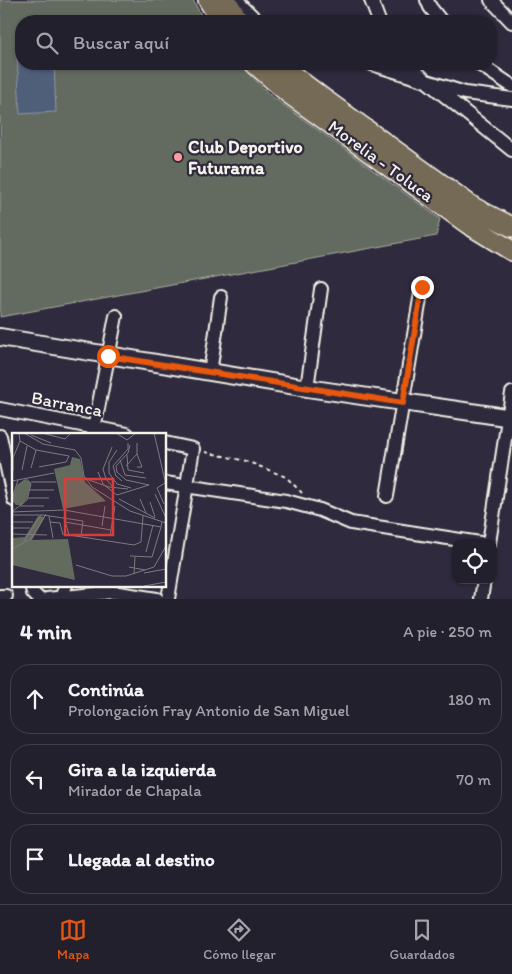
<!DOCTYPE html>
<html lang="es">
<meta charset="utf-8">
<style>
:root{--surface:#23202e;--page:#2b2836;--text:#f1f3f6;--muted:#a3a3aa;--line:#403e4a;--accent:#ea580c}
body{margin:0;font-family:Itim,sans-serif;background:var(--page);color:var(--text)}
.controls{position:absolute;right:15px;bottom:15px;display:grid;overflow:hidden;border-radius:10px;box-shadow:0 1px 4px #0004}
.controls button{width:45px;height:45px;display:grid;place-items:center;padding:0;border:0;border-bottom:1px solid var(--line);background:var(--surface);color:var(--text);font:25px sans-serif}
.stop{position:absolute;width:15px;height:15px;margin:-11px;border:4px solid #ea580c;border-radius:50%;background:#fff}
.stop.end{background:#ea580c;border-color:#fff;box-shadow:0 1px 5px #0008}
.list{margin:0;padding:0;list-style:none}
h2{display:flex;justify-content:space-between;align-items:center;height:65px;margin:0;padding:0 20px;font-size:21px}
h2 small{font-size:16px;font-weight:400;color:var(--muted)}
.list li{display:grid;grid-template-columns:32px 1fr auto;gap:15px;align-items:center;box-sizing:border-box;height:70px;margin:0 10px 10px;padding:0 10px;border:1px solid var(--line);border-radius:20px}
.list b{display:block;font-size:19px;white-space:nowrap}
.list p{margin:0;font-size:16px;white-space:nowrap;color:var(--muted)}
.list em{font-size:16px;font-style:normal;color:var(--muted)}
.icon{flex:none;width:28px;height:28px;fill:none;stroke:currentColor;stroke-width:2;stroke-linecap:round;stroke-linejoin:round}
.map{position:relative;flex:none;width:512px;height:599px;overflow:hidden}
.search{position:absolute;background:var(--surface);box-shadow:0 1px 4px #0004;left:15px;right:15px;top:15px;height:55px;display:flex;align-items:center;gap:12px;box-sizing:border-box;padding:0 18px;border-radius:20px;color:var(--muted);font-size:19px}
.sheet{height:305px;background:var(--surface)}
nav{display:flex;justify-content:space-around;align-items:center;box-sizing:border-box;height:70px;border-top:1px solid var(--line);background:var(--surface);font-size:14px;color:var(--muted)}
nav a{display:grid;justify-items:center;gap:2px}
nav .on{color:var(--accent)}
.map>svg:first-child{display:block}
.green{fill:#636b5e;stroke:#acaea3}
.water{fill:#4f5f79;stroke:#9199a5}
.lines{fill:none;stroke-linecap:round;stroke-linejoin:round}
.street-casing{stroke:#f4f1e8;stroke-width:16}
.secondary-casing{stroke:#f4f1e8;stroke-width:20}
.primary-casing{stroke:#f4f1e8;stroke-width:22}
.path{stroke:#f4f1e8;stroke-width:2;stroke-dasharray:4 4;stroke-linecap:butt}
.street{stroke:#2f2a3d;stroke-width:12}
.secondary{stroke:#2f2a3d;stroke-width:16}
.primary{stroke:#756a55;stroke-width:19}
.route{stroke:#ea580c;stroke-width:6}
.poi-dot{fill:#ff9aa2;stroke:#2f2a3d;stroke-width:2}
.labels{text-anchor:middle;stroke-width:4.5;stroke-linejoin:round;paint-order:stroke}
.poi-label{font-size:18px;font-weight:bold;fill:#f4f1e8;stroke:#2f2a3d;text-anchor:start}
.street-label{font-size:18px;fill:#f4f1e8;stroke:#2f2a3d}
.inset-road{fill:none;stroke:#7e7a81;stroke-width:1}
.view{fill:#d93c3b;fill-opacity:0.15;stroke:#d93c3b;stroke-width:2.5}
.inset-edge{fill:none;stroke:#f4f1e8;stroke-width:2.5}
</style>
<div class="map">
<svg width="512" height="599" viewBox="0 0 512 599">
<rect width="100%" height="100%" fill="#2f2a3d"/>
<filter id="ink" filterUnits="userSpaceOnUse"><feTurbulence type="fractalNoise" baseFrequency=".02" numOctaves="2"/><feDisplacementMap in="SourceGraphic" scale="10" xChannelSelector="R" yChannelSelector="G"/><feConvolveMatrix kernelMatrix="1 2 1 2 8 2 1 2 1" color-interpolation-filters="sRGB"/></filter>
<g filter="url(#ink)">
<path class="green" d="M0,0H193L204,21H21V64H240L270,95L440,219L436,236L0,317Z"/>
<path class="water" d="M16,33H21V64H54L56,112L20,114Z"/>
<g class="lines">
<defs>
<path id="street" d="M236,0L257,21
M371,0L379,21
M427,0L430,7L441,21
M491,0L512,22
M372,64L465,93L512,99
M408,64L424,79L512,150
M479,64L512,86
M210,373L221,297
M307,388L321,289
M0,409L127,434
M93,434L116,316
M0,436L14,500
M165,443L193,449L168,599
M165,483L286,501L320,510L351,523L480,543
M387,496L422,287
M489,543L512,393
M31,585L33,593L39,599
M0,596H6
M61,598L66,585
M47,599L112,592L157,599
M481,599L484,580"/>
<path id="secondary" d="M0,337L307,388L512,418"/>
<path id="primary" d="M208,0L221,21
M226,0L239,21
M255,64L288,93L468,224L512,251
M278,64L324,99L473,207L512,227"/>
</defs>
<use href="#street" class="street-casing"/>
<use href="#secondary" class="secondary-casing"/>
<use href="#primary" class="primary-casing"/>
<path class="path" d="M205,452L246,461L286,477L302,493"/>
<use href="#street" class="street"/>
<use href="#secondary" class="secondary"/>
<use href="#primary" class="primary"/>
</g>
</g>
<g class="lines" filter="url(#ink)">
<path class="route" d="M108,356L403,403L422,287"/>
</g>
<circle class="poi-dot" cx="178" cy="157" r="5"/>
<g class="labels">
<g class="poi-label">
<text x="188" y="153">Club Deportivo<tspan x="188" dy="21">Futurama</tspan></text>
</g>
<g class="street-label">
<text transform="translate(381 161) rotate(36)" y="6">Morelia - Toluca</text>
<text transform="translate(67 404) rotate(11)" y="6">Barranca</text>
</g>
</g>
<g transform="translate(12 433)">
<rect width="154" height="154" fill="#2f2a3d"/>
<path d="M60,24L68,26L73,49L94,68L51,76L42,36L58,32ZM13,46L19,50L15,65L10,72H4L0,67L5,52ZM26,83L33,84L20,107L56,106L63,147L0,132V105L13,104Z" fill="#636b5e"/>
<path class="inset-road" d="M7,0L8,8L24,17L57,23L54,29L27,34M12,0L31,11L63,17L69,25L72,43L80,54L118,78L154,90M30,0L53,6L59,0M104,0L115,7L124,0M142,0L154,52M19,2L39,10M118,12L116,20L104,33L105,39L114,47L137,52M100,14L91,36L94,46L101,54M105,17L97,29V40L105,51L119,55M125,21L130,34H125M115,22L116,37L132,40M108,27L113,42L134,45M114,33L125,21V10M19,35L24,17M10,37L15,13M1,38V25L8,8M86,39L91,51L105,62L137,52M77,47L97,54L116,56M0,48L42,40M110,48L104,43L101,33L116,16V10M19,49H44M18,57H42M143,61L154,85M16,65H37M0,66L6,47M107,66L143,85M128,66L134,80M138,69L143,84M152,71L145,55L153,50M8,73H32M1,78L15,67L19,51L14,45M0,79L52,77L149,94L150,89M0,82H31L71,88L69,103M37,83L41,105M52,84L57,102L122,112L129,109L131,83M0,89H21M38,89L48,90L51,102M53,89L99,97M90,93L93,73M0,95H18M0,101L35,102M98,103L103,73M12,108L29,82M0,116L19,106L34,81M134,119L141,92M118,123L140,124L149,94M64,132L100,143H114L142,134L154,113M117,134L133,137M132,140L154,136M122,141L123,124M132,153L154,149"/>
<path class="view" d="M53,46H101V102H53Z"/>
<rect width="154" height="154" class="inset-edge"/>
</g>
</svg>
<div class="controls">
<button><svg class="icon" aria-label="locate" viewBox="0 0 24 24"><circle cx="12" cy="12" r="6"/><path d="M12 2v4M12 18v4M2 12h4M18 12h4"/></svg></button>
</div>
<div class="stop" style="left:108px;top:356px"></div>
<div class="stop end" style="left:422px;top:287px"></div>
<div class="search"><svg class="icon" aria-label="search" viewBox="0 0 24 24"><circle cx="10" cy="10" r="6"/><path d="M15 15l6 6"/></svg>Buscar aquí</div>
</div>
<section class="sheet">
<h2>4 min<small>A pie · 250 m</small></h2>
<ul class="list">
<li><svg class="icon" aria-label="ahead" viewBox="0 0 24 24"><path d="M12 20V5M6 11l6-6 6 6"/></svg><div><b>Continúa</b><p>Prolongación Fray Antonio de San Miguel</p></div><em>180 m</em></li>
<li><svg class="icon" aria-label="left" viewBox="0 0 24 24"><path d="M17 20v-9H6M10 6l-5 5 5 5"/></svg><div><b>Gira a la izquierda</b><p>Mirador de Chapala</p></div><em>70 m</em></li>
<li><svg class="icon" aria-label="arrive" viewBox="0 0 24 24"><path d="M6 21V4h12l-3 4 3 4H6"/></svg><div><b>Llegada al destino</b></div></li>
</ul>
</section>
<nav>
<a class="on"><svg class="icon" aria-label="map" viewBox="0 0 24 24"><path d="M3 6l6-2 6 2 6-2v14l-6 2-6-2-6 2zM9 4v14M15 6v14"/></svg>Mapa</a>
<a><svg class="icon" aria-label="directions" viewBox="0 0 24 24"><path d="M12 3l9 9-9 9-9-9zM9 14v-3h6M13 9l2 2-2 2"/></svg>Cómo llegar</a>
<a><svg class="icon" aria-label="saved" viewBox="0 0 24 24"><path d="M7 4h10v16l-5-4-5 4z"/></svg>Guardados</a>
</nav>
